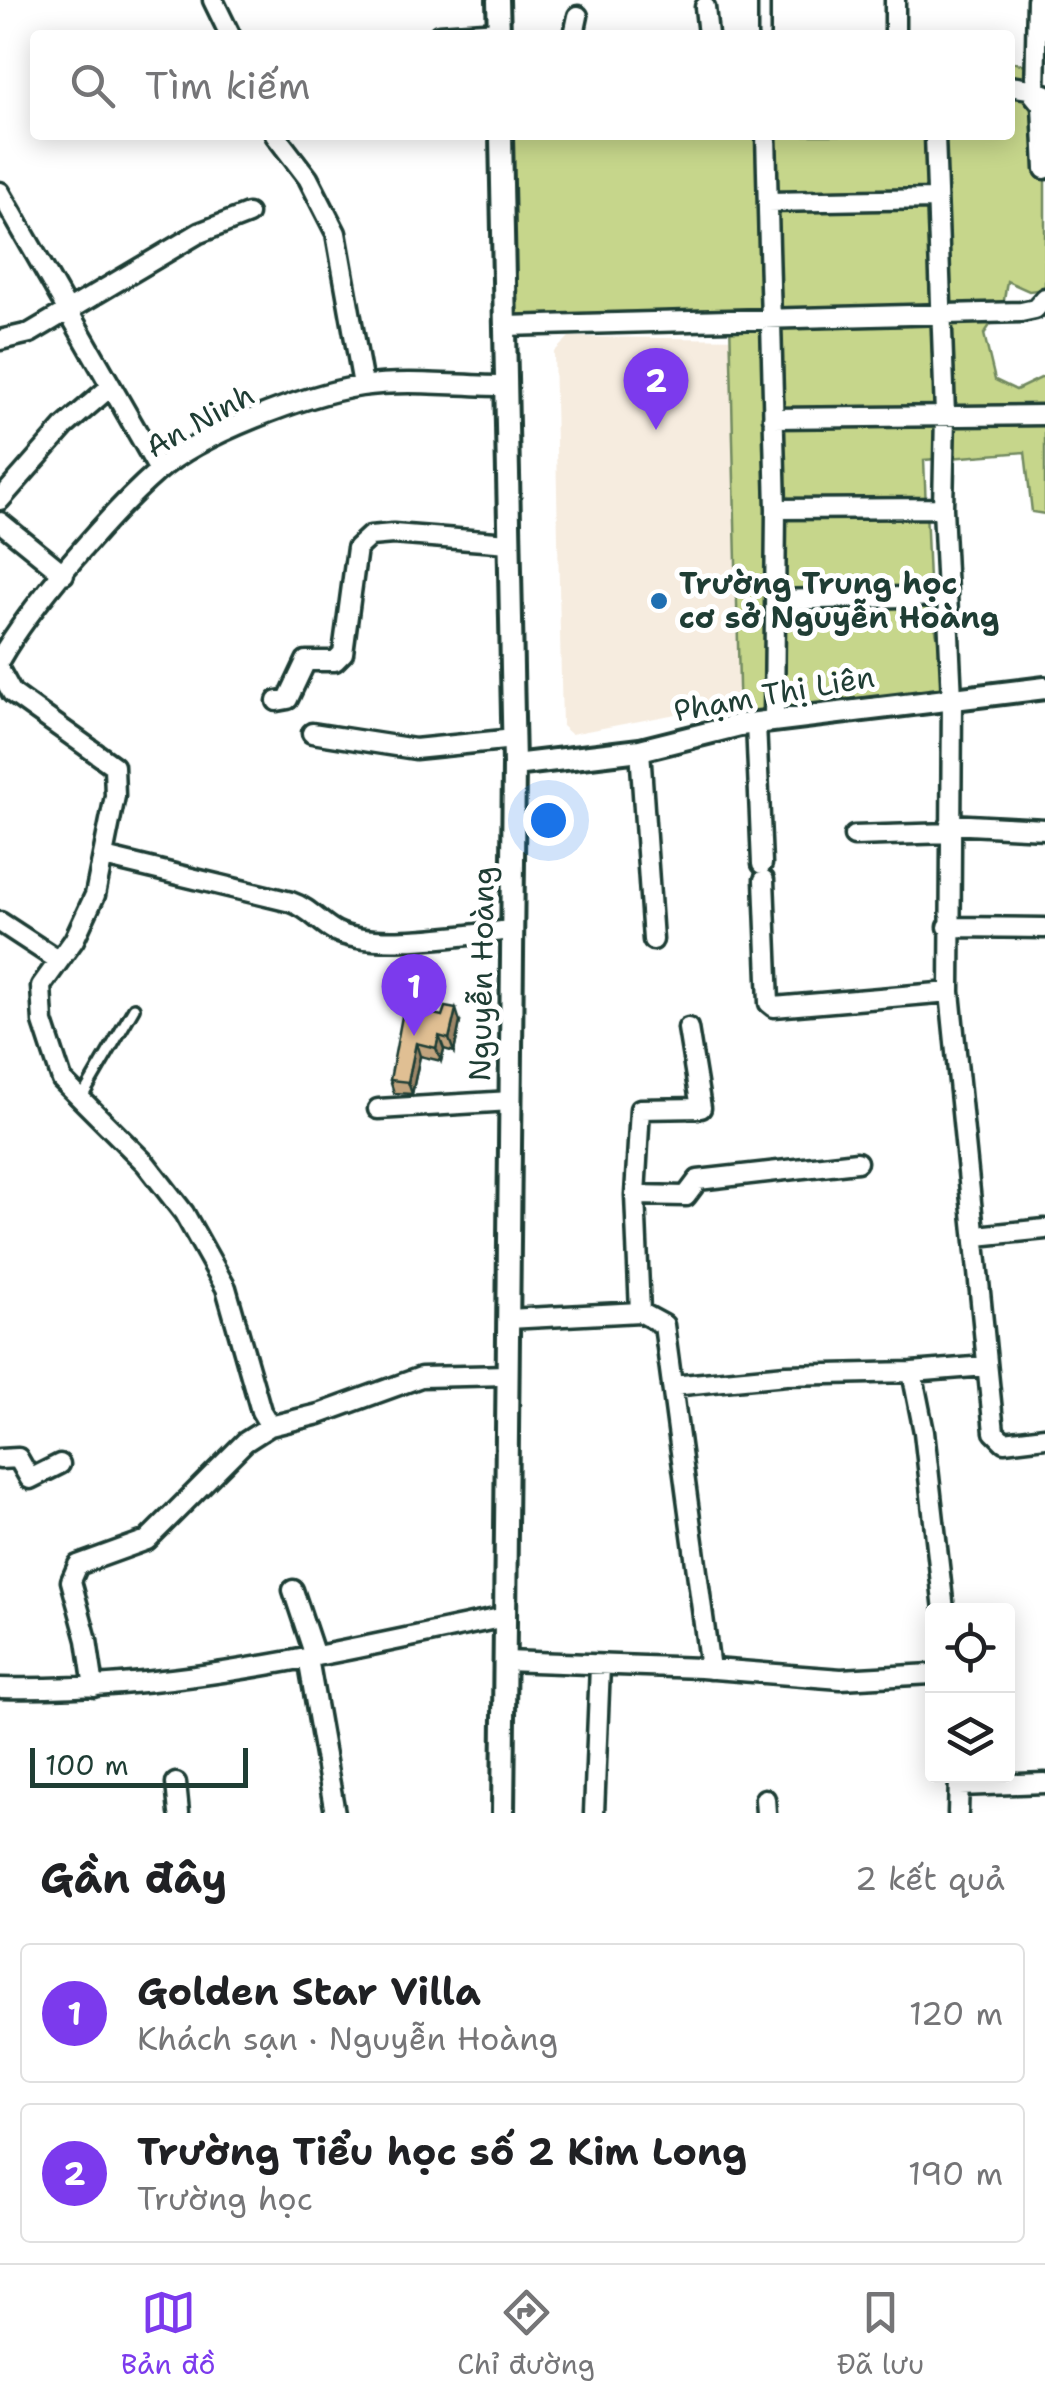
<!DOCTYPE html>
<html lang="vi">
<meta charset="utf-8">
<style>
:root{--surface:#fff;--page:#f6f6f6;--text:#202124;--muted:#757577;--line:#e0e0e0;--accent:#7c3aed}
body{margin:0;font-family:"Shantell Sans",sans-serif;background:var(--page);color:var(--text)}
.controls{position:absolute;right:30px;bottom:30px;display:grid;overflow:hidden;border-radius:10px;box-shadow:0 5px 25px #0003}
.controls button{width:90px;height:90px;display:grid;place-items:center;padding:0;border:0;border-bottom:2px solid var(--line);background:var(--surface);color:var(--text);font:50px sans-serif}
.scale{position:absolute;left:30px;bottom:25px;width:218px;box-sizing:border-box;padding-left:10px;border:5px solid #1f3d34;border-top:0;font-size:28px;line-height:35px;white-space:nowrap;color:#1f3d34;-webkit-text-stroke:8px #fff;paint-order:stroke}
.you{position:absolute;left:548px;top:820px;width:35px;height:35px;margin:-25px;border:8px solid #fff;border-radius:50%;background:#1a73e8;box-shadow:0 0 0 15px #1a73e833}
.badge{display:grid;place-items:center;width:65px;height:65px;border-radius:50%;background:var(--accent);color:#fff;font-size:32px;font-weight:700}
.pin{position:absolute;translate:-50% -82px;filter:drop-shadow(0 2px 5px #0008)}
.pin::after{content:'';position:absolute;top:52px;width:35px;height:30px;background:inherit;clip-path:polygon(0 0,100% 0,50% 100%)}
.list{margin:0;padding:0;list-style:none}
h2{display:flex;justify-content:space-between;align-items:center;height:130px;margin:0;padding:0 40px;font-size:42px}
h2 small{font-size:32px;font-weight:400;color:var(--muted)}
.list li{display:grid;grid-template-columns:65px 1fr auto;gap:30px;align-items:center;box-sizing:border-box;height:140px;margin:0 20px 20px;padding:0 20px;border:2px solid var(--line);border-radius:10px}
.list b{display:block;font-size:38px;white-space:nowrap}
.list p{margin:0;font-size:32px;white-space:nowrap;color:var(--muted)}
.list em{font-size:32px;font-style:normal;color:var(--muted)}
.icon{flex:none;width:55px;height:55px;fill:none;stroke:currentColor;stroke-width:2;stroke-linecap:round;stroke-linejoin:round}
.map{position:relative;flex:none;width:1045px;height:1813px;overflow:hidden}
.search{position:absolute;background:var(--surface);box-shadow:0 5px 25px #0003;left:30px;right:30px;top:30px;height:110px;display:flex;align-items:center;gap:25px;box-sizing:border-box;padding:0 35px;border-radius:10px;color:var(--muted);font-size:38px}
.sheet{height:450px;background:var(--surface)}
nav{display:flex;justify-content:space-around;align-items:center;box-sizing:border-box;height:140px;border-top:2px solid var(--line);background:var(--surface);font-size:28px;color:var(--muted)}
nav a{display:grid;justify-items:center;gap:5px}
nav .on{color:var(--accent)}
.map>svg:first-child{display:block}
.built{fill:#f6ecdf}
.green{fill:#c6d68b;stroke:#728a60;stroke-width:2.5}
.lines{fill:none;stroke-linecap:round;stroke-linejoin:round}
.service-casing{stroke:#1f3d34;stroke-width:16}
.minor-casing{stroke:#1f3d34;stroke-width:25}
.tertiary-casing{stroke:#1f3d34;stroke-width:28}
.service{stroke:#fff;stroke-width:9}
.minor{stroke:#fff;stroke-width:18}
.tertiary{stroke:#fff;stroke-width:20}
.wall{fill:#c1a47e;stroke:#1f3d34;stroke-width:2.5}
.shaded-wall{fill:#9d8667;stroke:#1f3d34;stroke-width:2.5}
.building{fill:#e0bf93;stroke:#1f3d34;stroke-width:2.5}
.poi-dot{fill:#1f6fb2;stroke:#fff;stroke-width:4}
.labels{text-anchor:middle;stroke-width:10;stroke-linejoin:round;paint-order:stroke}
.street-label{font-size:30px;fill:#1f3d34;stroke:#fff}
.poi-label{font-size:30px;font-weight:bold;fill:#1f3d34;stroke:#fff;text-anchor:start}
</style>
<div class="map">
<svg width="1045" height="1813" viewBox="0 0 1045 1813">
<rect width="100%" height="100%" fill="#fff"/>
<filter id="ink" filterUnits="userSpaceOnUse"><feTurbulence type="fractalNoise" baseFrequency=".01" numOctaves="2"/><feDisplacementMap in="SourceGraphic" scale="20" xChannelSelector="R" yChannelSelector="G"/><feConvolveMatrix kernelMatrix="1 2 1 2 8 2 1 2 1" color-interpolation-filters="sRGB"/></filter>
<g filter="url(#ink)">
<path class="built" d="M569,337L753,339L750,700L571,734L562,726L554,352Z"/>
<path class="green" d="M1010,62L1045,68V289L1029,291L1007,281L1003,306L984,334L995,380L1016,390L1045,376V514L1032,512L1025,452L924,460L930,605L952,699L740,725L730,318L515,323L510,135H1010Z"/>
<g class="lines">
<defs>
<path id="service" d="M764,0V35
M81,1099L134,1008"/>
<path id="minor" d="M213,0L230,35
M1037,0L1035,93L1045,94
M705,7L708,35
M439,35L499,31
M574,35L578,16
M895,35V0
M1010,86L1029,89L1042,105L1045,169
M275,135L308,178L336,233L363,385
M766,135L776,509L774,720
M935,135L945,415L943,508L952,699L950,992L994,1432L1004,1442L1045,1437
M0,192L159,470
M768,202L936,199
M505,326L1021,312L1035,309L1045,298
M0,340L30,333L199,233L248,214
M773,418L1045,415
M0,500L65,426L109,388
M776,509L943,508
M0,522L64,574
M776,600L946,596
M0,659C30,606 111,512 157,472C200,434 305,395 361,386C407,379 460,386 506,386
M0,671L12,693L114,766L115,796L95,895L74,940L41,986L43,1022L62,1080L146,1164L184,1213L226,1288L261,1411L270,1426L319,1414L421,1377L508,1375
M277,701L288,699L306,661H335L343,653L357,548L370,536L393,534L509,543
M756,723L762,864
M312,733L415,749L514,739
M640,750L653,940
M950,824L1045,829
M854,836L950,833
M104,857L291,902C309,908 319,922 335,931C372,951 470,934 512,930
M764,880L769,1003L774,1007L950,992
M0,922L58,960
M948,927L1045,928
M378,1109L511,1101
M635,1195L640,1109L701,1108L688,1028
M977,1236L1045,1229
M640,1312L635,1195L686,1196L698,1180L857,1162
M508,1319L640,1312L664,1325L710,1669
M912,1372L986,1366
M672,1386L786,1375L912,1372L924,1432L944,1610
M0,1459L18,1458L30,1479L60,1464
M293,1590L315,1656
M308,1658L335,1813
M505,1661L701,1668L841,1679L932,1674
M94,1687L87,1640L71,1581L78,1565L147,1540L245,1442L270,1426
M0,1688C173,1692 337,1652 505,1617
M176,1783L179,1813
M959,1786L1045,1783
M765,1799L766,1813
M594,1813L600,1666
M958,1813L959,1779"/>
<path id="tertiary" d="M498,0L499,35
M501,135L514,765L503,1813
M514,765L640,750L740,725L1045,688"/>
</defs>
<use href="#service" class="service-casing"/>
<use href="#minor" class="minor-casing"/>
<use href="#tertiary" class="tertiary-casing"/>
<use href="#service" class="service"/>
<use href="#minor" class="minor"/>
<use href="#tertiary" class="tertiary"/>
</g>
<path class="wall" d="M428,1011V1013L460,1022L454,1052L444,1049L441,1061L420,1056L412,1094L394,1093L390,1080Z"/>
<path class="shaded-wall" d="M424,998L428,1011L426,1024L421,1011Z
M456,1009L460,1022L454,1052L449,1039Z
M439,1036L444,1049L441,1061L436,1048Z
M416,1043L420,1056L412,1094L408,1082Z"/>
<path class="building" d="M406,995L424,998L421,1011L442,1016L445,1007L456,1009L449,1039L439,1036L436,1048L416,1043L408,1082L390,1080Z"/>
</g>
<circle class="poi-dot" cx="659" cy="601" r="10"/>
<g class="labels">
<g class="street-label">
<text transform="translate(200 421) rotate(-29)" y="10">An Ninh</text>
<text transform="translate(774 694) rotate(-10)" y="10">Phạm Thị Liên</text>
<text transform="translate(482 974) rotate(-89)" y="10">Nguyễn Hoàng</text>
</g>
<g class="poi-label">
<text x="679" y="594">Trường Trung học<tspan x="679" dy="34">cơ sở Nguyễn Hoàng</tspan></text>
</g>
</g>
</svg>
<div class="controls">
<button><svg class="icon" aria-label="locate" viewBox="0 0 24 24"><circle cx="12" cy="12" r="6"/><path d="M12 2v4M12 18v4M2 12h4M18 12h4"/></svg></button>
<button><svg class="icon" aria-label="layers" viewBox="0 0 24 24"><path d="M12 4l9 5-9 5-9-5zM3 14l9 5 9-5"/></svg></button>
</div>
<div class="scale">100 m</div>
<div class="you"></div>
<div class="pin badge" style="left:414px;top:1036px">1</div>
<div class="pin badge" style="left:656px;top:430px">2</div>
<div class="search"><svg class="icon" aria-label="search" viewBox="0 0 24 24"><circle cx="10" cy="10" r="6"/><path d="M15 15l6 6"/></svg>Tìm kiếm</div>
</div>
<section class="sheet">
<h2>Gần đây<small>2 kết quả</small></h2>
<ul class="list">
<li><span class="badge">1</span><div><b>Golden Star Villa</b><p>Khách sạn · Nguyễn Hoàng</p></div><em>120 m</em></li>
<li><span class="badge">2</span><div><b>Trường Tiểu học số 2 Kim Long</b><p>Trường học</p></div><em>190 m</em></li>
</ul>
</section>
<nav>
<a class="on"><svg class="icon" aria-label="map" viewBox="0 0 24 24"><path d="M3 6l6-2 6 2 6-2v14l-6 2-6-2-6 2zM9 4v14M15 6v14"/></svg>Bản đồ</a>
<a><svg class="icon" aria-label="directions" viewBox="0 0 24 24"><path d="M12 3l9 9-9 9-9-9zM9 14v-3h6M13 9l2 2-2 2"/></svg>Chỉ đường</a>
<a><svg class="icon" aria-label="saved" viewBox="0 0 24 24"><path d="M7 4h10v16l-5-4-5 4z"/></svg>Đã lưu</a>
</nav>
